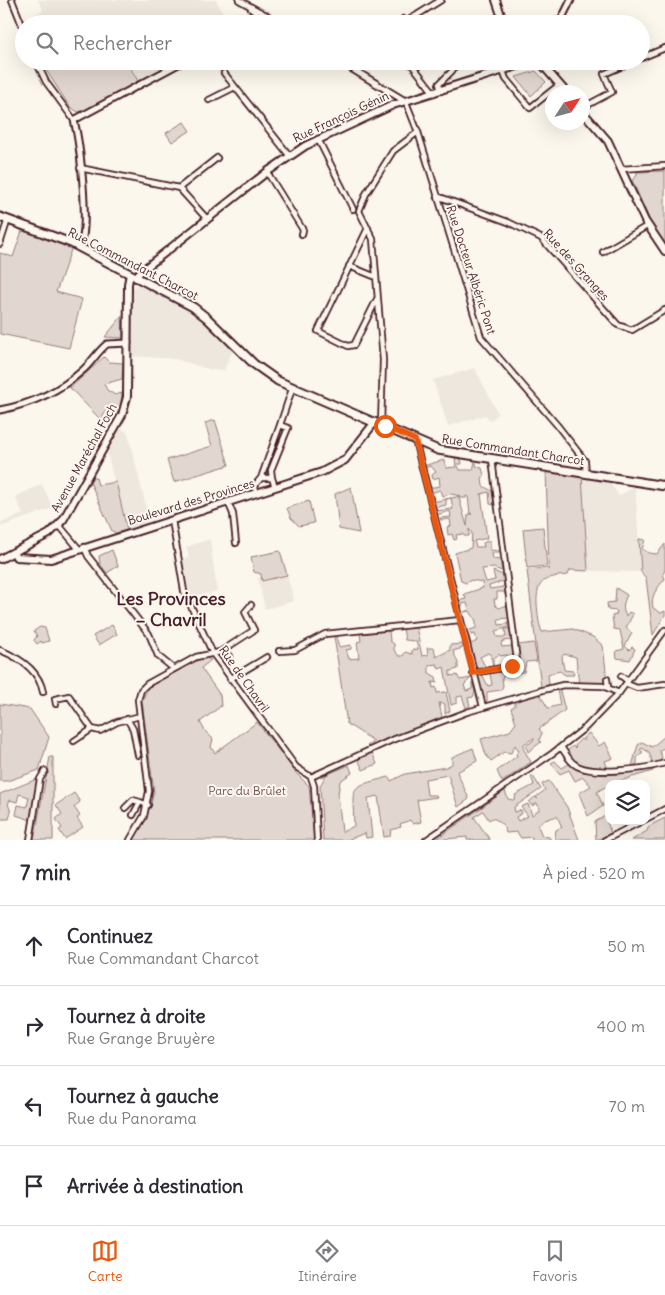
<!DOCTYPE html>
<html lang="fr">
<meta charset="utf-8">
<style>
:root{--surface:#fff;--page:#f7f7f7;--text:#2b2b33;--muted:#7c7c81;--line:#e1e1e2;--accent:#ea580c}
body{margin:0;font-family:Delius,sans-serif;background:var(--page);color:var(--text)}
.controls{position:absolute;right:15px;bottom:15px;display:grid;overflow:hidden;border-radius:10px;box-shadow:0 5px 20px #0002}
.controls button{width:45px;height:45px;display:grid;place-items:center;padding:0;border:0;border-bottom:1px solid var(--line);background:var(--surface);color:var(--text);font:25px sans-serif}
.compass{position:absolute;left:545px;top:85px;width:45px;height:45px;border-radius:50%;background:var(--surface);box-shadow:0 5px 20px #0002;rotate:54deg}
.stop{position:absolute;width:15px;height:15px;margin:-11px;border:4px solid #ea580c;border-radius:50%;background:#fff}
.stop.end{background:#ea580c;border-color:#fff;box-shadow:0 1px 5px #0008}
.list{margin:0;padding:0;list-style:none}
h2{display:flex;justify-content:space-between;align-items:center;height:65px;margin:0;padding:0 20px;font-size:21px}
h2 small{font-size:16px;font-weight:400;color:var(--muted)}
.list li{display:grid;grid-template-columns:32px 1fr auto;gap:15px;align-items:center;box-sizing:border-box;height:80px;padding:0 20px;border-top:1px solid var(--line)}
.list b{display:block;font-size:19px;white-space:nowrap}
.list p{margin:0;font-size:16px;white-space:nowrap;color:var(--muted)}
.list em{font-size:16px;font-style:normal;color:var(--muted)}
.icon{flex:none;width:28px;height:28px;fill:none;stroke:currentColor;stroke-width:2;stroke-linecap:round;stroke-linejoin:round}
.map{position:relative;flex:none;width:665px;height:840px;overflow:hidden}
.search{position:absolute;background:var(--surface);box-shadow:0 5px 20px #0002;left:15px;right:15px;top:15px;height:55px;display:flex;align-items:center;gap:12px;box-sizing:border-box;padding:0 18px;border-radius:28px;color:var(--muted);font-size:19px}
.sheet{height:385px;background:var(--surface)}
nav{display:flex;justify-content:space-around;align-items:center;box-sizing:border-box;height:70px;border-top:1px solid var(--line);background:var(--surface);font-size:14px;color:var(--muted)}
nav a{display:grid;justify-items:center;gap:2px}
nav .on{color:var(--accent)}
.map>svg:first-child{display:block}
.built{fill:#eee7de}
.green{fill:#e2d7d0;stroke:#967b7e;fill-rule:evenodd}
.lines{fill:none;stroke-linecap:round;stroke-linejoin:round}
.minor-casing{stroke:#4a1f2b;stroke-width:8}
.tertiary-casing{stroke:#4a1f2b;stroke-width:9}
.secondary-casing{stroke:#4a1f2b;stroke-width:10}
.primary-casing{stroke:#4a1f2b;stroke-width:11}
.minor{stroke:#fbf7ec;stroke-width:4.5}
.tertiary{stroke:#fbf7ec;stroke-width:5}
.secondary{stroke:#fbf7ec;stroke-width:6}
.primary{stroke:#fbf7ec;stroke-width:7}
.route{stroke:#ea580c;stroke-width:6}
.labels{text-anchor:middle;stroke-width:4;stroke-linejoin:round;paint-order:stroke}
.street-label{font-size:12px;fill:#4a1f2b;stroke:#fbf7ec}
.park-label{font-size:12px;fill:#704d54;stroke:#fbf7ec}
.district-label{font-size:18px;font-weight:bold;fill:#4a1f2b;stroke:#fbf7ec}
</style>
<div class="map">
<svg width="665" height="840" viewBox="0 0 665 840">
<rect width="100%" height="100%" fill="#fbf7ec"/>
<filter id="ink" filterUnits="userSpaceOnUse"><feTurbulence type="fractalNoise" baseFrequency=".02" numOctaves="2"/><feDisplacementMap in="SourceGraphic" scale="10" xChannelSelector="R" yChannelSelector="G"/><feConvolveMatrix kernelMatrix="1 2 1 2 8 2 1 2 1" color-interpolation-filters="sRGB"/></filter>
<g filter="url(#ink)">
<path class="built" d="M38,0H216L229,24H26L25,20L43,10Z
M130,61H174L138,81L128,64Z
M136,285L161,294L194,313L233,349L224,370H212L175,359L132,356V289Z
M475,368L498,414L490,421L486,415L448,426L433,380Z
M121,428L128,433L149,519L147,523L127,530L107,453Z
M588,477L609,481L619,496L635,486L641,572L588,571L582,480Z
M42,484L53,508L0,527V523L23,514L15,497Z
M210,539L217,591L192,597L188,587L182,559L189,557L186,547Z
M287,575L294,601L265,609L258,578L261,577L262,581Z"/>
<path class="green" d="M54,61H130L128,64L138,81L86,110L78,112L70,107L44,67Z
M536,71L546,82L531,96L516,77Z
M184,122L190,131L172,142L166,133Z
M665,171V245L651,223L632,180L636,177L637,172Z
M23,228L72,247L56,292L82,299L69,348L0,334V253L13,257Z
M122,316L123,338L105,337Z
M104,357L109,362L123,363L122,379L104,384L107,390L115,395L122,393L120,409L117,416L107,409L101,420L70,388Z
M215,420L229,465L174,482L167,460L212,446L205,423Z
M455,458L461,459L462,464H457L460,470H473L475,462L476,463L477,467L482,468L484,475L482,479L483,486L492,491L494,505L490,504L489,492L481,494L487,538L474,541L476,547H484L483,543L490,540V550L499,551L500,553H492L493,559L500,560L502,571L494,568L482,569L486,582L495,580L493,571L503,575L504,581L489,586L490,589L503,587L504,583L506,597L504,592H497V599H494L495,605L499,608L507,605L509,618L498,619L499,625L507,624L509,619L510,627L495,631L497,637H506L505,629H510L511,640L503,641L501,644L502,647L512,646L514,660L511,664L507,655L500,656L499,654L493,659V667L491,654L488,653L480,657L486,668L479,670L474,667L467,636H469L471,644L477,641L475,634L471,635L470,630L476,628V621L470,611L464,612L469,610L467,603L462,604V607L459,608L458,601L466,599L464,594L483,588L482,582L471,580L466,583L461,581L455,553L471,548L472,533L469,529V536H464L463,534L456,535L457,539L454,540L452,534L448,535L447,527L451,526L450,519L441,520L440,518L451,517L450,511L436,515L434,511L453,509L451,498L446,499V505L434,508L432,502L461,496L451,494L442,496L440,490L430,493L428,488L440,486L439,477L433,479L432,475L436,472L431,466L424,468L423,466L444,460L446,468L456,467ZM466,496H468L470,513L472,514L468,515L467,526L459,498H466Z
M546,469L582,476L588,571L570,570L568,575C545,577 536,580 537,604C538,614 538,622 542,632L573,629L593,637L603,646L608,687L579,685L576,657L564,654L562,657L564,670L573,671L574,675H565L560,671L548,674L549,685L541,687L527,570L547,568L549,570Z
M92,478H96L98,485L116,482L127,530L116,533L112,531L90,482Z
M351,487L359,533L339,529L335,494Z
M309,501L314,523L299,526L291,518L287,508Z
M543,527L547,566L527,568L523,529Z
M639,539L645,540L642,549L649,553L657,554L665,544V570L663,574L665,579C657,588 650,596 653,608L661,613L665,611V615L653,635L646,578L641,572Z
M112,550L118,566L107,573L100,564L99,556Z
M280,551L287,575L262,581L261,574L254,572L251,557Z
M616,588L627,595C623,603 622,609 626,616L629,612L633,614L626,628L632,633L625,646L629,650L632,647L635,649L630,660L617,658L616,651L624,649L620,630L614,629L612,616L616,615L617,611L608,610L607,603L615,602Z
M112,625L117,634L99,645L93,636Z
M40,627L45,628L49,641L42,643L41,641L37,644L34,640L37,636L34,631Z
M416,627L422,656L428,655L427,648H434L436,657L450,650V645L462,644L463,648L453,651L458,663V669L450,671V676L457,675L460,680L471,678L464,685L466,691L472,689V682L475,692L473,697L468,698L470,706L466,708L462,696L457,697V703L451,705L444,667L439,669L437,664L429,665V673L436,677L437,683L432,682L433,688L436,687L437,693L446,692L450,711L445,714V704L439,703L442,717L369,748L367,746L374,741L347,724L334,636H336L339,647L351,645V649L346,650L349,659L359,658L357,642L361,641L360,634L389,631L390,641L394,644V650L399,656H403L405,652L412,654V650L418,649L416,641L405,640L403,628Z
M534,643L537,661L526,662L524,672L505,675L502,678L503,686L501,690L487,692V702L483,701L477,678L479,675L482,674L488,686L492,685L490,673L520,667L518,645Z
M207,658L211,660L201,668L220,695L221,706L200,722L205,731L213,739L211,747L215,753L257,722L296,773L309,786L314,840H133L146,820L154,792L142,701L148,687L198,660Z
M557,690L560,691L565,710L539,729L542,733L539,740L541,742L528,752L526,746L534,740V738L524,744L523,748L531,762L502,782L497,771L517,756L516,754L519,751L515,745L511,753L504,752L491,761L486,755L481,739L510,731L516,723L511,708L515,706V701L540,695L548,708L560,705Z
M0,704L30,709L49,737L39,770L7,781H0Z
M589,733L599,746L605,742L613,758L605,761L608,770H603L600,765L599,769L575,763L567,751L573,746L575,748L576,744L581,739L585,741L583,738Z
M665,736V747L659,751L662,757L660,762L653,764L649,752L642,748L640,750L643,752L637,758V764L632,766L638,745L642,742L652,747Z
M473,748L477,761L457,772L469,799L458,807L448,775L425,779L427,795H436L437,797L417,800L421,822L413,824L410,820L400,824L401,827L391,830L390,836L384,837L378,796L368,798L372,837L366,838L365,833L347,840H323L320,786L326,775L349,765L352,773L340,781L338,794L342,832L354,826C353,785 346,788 389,777L391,781L405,774L446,767L452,764V757Z
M372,752L377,764L363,770L358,759Z
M50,757H53V840H34Z
M555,761L562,768L569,764C595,782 625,773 653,768V771C637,776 608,783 597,792L603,806L588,816L579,793L591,786L583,777L575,781L569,770L560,774L551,763Z
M531,776H533L541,789L514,807L515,812L521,810L522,813L516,817L518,821L528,816L521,807L528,804L532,815L540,809L537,803L532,806L529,802L535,797L538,799L536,797L545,790L542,784L549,781L567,807L579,840H557L555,837L556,830L562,827L557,816L542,821L538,826L542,836L549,837L551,840H532V837L521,838L517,832L506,833C504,825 501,821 492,818L489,820L483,811L474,817L490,840H467V837L435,840L505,791L508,799L513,800L516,798L515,795L534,785Z
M37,779L31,820L16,815L18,805L27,807L29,797L19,794L17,802L10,800L8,804L11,812L9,819H0V794Z
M74,793L80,802L74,807L80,816L77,818L83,827L65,839L59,830L62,828L56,819L62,814L56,805Z
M605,816L611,833L596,840L595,822Z
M665,818V840H632L647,831L649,826Z"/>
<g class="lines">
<defs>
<path id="minor" d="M12,0L24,30
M239,0L266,15
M251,9L255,12L254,22
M406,22L441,0
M398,24L403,19L405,23
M641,58L665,48
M36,61L46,82L74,120
M409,61L434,93
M503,71L506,79L530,108L559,85
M224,73L289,155
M441,91L439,84L452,71L457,61
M209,100L235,87
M406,102L418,132L481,337L557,425L585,461L586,473
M582,108L612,92L604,74L634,61
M318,139L353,209
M80,168L179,188L207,219
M621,169L665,166
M267,172L303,230L302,234
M179,188L217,158
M437,196L508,222L541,238L618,325L632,330L665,310
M368,228L318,331L348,346L354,345L377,299
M0,244L8,219
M603,252L647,226
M349,266L376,277
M381,424L383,360L373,239L359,211L366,194L393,151L418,132
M280,425L292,389
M415,440L483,707
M261,478L280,425L288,428L271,470L272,478
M256,493L255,485L261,478H272L275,487
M228,502L233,514L236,543
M172,520L184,591L213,654L296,767L311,777
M59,525L79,549
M84,547L88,556L149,634L158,656L174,669
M0,650C20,658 39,670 43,692
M279,651L295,650L325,634L460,620
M226,657L229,656
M473,673L514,666L517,661L492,459
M621,676L628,681
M230,679L267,657
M607,679L608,687
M627,684L637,688L665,684
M56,704L55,699L69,696L92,729L100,731L117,722L140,716
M127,719L133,729L138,755
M74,741L92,729
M561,747C565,752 568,759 573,763C588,777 646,769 665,763
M311,777L392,740L467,712L539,691L563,685L603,686L619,693
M311,777L314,786L317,840
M125,808L133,800L140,802
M133,815L140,802L148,805
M646,819L665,809
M30,840L40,779L45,771
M130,840L144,816L149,791L138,700L141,690L147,684L196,657L220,652L254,630L245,612L251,605
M426,840L553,753L586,727L619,693L665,630
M605,840L642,821"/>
<path id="tertiary" d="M250,24L266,15L278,24
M559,24L571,0
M339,61L405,101
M80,248C90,227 80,144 74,120L184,61
M0,410C31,404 60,391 83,370C92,362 98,351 107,344L128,343"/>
<path id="secondary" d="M496,0L504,24
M539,61L566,92
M582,111L608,141L645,221L665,251
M136,278L139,273L267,172L305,146L393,105L533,61
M14,552L16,557L51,559L322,472L345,460L375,422
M0,559L49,534L63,520L122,415L127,397L128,284L130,274"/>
<path id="primary" d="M0,217L71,243L193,307L207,318L254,364L278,381L438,450L665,486"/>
</defs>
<use href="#minor" class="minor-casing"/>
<use href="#tertiary" class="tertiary-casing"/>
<use href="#secondary" class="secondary-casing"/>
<use href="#primary" class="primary-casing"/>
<use href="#minor" class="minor"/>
<use href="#tertiary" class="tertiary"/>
<use href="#secondary" class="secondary"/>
<use href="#primary" class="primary"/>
</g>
</g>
<g class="lines" filter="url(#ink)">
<path class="route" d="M385,426L415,440L473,673L512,666"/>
</g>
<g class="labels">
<g class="street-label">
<text transform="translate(341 117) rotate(-25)" y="4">Rue François Génin</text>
<text transform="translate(133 264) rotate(27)" y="4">Rue Commandant Charcot</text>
<text transform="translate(576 265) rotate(48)" y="4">Rue des Granges</text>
<text transform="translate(471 270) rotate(72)" y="4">Rue Docteur Albéric Pont</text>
<text transform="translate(513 450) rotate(9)" y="4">Rue Commandant Charcot</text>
<text transform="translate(84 458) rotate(-61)" y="4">Avenue Maréchal Foch</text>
<text transform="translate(191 502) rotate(-17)" y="4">Boulevard des Provinces</text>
<text transform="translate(244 679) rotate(55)" y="4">Rue de Chavril</text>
</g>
<g class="park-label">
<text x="247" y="795">Parc du Brûlet</text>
</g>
<g class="district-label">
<text x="171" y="605">Les Provinces<tspan x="171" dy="21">– Chavril</tspan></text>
</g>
</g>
</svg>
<div class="controls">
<button><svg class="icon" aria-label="layers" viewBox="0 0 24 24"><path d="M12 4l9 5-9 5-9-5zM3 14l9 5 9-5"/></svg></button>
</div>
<svg class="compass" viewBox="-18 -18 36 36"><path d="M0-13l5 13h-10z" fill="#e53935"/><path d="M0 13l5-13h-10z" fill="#7c7c81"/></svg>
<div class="stop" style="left:385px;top:426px"></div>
<div class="stop end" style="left:512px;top:666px"></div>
<div class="search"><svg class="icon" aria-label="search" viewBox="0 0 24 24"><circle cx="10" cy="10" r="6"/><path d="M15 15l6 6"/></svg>Rechercher</div>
</div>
<section class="sheet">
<h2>7 min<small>À pied · 520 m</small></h2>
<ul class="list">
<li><svg class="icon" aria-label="ahead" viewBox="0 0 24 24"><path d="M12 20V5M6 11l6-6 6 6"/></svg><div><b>Continuez</b><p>Rue Commandant Charcot</p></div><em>50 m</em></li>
<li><svg class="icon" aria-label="right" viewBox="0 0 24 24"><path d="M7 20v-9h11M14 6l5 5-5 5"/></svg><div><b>Tournez à droite</b><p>Rue Grange Bruyère</p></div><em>400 m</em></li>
<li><svg class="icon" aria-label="left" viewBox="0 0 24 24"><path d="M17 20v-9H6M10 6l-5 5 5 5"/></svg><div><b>Tournez à gauche</b><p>Rue du Panorama</p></div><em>70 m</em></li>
<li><svg class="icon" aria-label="arrive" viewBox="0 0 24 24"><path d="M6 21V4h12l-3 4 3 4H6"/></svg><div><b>Arrivée à destination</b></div></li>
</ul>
</section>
<nav>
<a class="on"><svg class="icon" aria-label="map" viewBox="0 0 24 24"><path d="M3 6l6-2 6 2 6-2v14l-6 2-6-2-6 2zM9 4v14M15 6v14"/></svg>Carte</a>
<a><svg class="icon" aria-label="directions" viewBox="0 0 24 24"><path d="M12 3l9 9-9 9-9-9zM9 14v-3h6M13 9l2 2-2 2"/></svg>Itinéraire</a>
<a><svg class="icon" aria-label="saved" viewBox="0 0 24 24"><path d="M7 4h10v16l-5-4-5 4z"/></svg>Favoris</a>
</nav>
